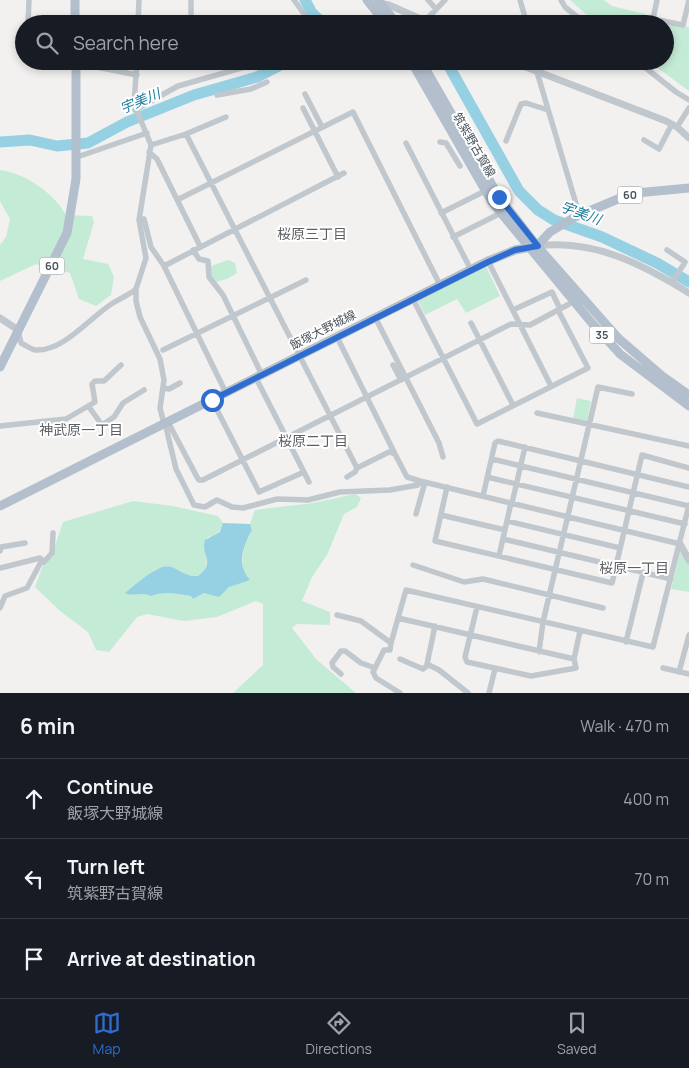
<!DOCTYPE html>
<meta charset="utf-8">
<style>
:root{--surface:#171b24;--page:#242831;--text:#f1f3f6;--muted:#9ea1a6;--line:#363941;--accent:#2e6dcf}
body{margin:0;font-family:Manrope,"Noto Sans JP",sans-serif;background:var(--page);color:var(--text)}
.stop{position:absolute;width:15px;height:15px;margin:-11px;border:4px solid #2e6dcf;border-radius:50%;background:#fff}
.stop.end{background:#2e6dcf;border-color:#fff;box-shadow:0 1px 5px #0008}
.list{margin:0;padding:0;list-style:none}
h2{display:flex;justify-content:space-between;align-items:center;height:65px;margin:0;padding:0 20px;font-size:21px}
h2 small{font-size:16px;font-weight:400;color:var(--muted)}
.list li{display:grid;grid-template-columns:32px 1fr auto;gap:15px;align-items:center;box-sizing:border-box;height:80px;padding:0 20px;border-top:1px solid var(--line)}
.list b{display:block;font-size:19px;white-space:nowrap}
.list p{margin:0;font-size:16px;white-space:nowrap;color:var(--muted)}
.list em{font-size:16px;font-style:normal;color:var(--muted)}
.icon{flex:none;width:28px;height:28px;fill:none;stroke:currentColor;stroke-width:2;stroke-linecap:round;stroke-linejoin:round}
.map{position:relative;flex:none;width:689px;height:693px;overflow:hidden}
.search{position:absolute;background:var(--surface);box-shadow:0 2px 8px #0003;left:15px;right:15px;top:15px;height:55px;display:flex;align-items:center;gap:12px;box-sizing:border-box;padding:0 18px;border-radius:28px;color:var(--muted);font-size:19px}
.sheet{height:305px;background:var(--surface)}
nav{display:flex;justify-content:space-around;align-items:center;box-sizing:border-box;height:70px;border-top:1px solid var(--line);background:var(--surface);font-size:14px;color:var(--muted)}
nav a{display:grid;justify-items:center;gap:2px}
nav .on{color:var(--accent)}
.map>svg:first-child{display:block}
.green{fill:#c4ebd5}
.water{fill:#96d0e3}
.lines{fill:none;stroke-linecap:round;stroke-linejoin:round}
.river{stroke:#96d0e3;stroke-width:11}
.minor{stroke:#c0c7cd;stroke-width:5.5}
.tertiary{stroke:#c0c7cd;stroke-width:7}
.primary{stroke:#b3bfcc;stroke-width:9}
.route{stroke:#2e6dcf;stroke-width:6}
.labels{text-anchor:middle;stroke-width:4;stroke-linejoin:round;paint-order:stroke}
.shield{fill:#fff;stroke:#80878d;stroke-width:1}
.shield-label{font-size:11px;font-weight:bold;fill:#4a535c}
.street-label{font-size:12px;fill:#4a535c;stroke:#fff}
.water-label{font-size:14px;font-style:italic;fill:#1c7c9c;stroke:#fff}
.neighbourhood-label{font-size:14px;fill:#5e6064;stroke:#fff}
</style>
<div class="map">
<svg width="689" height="693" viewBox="0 0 689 693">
<rect width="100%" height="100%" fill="#f2f1f0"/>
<path class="green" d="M570,0H604L612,6L645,14L653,24H597Z
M665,25L689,27V91L648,61H665Z
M0,170C25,173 54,193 66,215L92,216L94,222L83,259L108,264L114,277L111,295L96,306L79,299L70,273L36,264L0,281V245L6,237L10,219L0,201Z
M228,260L235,263L237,273L227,279L216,282L211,276V266Z
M486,266L500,296L466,313L457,299L425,315L418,301Z
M577,398L591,401L587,421L573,419Z
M355,494L361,498L357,507L344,514L327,555L312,577L302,601L330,612V625L297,624L292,628L317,660L356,693H233L263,665V604L256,601L217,617L184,621L147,614L137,617L109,652L96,650L88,632L60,611L35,587L43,565L51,558L63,522L133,501L173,506L218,516L223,523V528L215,535L208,537L204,545C207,559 210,566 198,576L188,575L169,566L155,570L126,593C134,594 144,592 151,595C162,592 179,594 191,596L193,599L204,593C227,595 227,588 244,574C240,556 244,546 252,530L250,524L255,510L313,503Z
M680,552L689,564V592L671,589Z"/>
<path class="water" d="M223,523L250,524L252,530C243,547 236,564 250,580L229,587L219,597L204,593L193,599L191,596C178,594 163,591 151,596C143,591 133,597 125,593C136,585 159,562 172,567C181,571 188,577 198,576C217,561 200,556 205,540L220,532Z"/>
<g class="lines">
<path class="river" d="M305,0L312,13L324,24
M446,61L519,191L538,210L554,220L602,237L657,263L689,282
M0,142L30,140L57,146L88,143L127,122L194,95L257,77L288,61"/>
<path class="minor" d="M294,0L307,18V24
M428,0L436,9
M520,0L527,24
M561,0L565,7L586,24
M657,0L653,19L683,25L689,0
M426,20L445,0
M28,24L29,0
M138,24L139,0
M191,24V0
M66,61L137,75
M137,61L134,104L151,145L139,220L146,258L136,289V301L140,317L160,359L164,380L160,408L164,424
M537,61V72L577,207L581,214
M637,61L676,92L689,100
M305,94L322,127
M217,95L251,89L267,82
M303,108L338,177
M135,110L178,86L266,61
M677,127L689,108
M186,134L226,117
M644,140L659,149L672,124
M506,141L521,104L526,103L548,110
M440,142L446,143L460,166
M406,143L471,270
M151,145L186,134L357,468L389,452L395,454L407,477L420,481L680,544
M149,152L157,159L200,246
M77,157L147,133
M177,200L353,112L440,285
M441,213L485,191
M139,220L144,219L151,247L164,266L226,393
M453,237L501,213
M193,250L199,259L208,261L209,277L223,295L262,375
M667,250L685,262
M488,261L551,386
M164,266L344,173
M672,282L684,264
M413,299L477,424L588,368L558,310
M513,310L552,292L560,309
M375,317L439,443L443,457
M471,323L513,405
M18,331L21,343C25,345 31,349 35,350C64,352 91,316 113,303C121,298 129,295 136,289
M337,337L395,454
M163,350L306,280
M393,365L401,380
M256,378L309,482
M163,388L169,389L180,383
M212,400L259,492L304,472
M89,407L102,425L114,417L123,403L144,390
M537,413L689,446
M168,422L197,477L199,480H203L511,324L530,325L573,302
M165,423L176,469L194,505L205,507L217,500L232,507L243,508L277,499L308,500L340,492L390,490L418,485L420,481
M0,426L66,419L95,402L92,384L95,381H104L121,365
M492,459L689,506
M347,477L355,472L357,468
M487,477L685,524
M447,487L435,541L612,583L642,455L689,468
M483,496L495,443L498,441L689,487
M512,503L525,447
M416,514L425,482
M441,515L505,530
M507,521L620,548
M503,539L671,579
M0,551L1,547L25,543
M499,556L511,503
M413,565L464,582L483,579L603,608
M0,568L40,558L44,562L52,553L53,533
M477,607L465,657L467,662L531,676L576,668L574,659L580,631
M0,608L5,596L27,588L42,560
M337,615L361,621L391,643L406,590L653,647L689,505
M398,618L574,659
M435,626L427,664L439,670L468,693
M626,642L643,573
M391,643L390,650H384L373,672L376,678L400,693
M539,652L543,622L598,387L632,394
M400,659L423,669L428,665
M663,668L689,674
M679,672L689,635
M341,674L333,667L332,663L341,651H345L361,663L375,668
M489,693L495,669"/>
<path class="tertiary" d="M379,3L389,5L432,24
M510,61L666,121L677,127L689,138
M537,246C594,239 642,264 689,293
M0,318L18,330
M680,544L689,560"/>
<path class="primary" d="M367,0L386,24
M378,0L397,24
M75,24V0
M411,61L492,202L591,322L620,354L689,406
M421,61L499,197L537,246L618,338L662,376L689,395
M0,367L67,233L76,179V61
M0,506L488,261L515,250L537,246L550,232L575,217L618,199L636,193L689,188"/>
</g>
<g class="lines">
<path class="route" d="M212,400L488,262L515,250L538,246L499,197"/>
</g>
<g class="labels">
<g class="shield">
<rect x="617.5" y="186.5" width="25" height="17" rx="4"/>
<rect x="39.5" y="257.5" width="25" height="17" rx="4"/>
<rect x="589.5" y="326.5" width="25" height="17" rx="4"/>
</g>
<g class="shield-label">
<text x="630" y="199">60</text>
<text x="52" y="270">60</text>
<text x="602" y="339">35</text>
</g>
<g class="street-label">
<text transform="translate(474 145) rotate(60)" y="4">筑紫野古賀線</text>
<text transform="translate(323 330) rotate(-27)" y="4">飯塚大野城線</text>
</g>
<g class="water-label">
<text transform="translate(140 101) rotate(-23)" y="5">宇美川</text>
<text transform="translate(581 213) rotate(20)" y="5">宇美川</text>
</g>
<g class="neighbourhood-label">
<text x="312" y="239">桜原三丁目</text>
<text x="81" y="435">神武原一丁目</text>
<text x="313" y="446">桜原二丁目</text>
<text x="634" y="573">桜原一丁目</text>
</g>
</g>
</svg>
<div class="stop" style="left:212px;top:400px"></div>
<div class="stop end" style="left:499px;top:197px"></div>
<div class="search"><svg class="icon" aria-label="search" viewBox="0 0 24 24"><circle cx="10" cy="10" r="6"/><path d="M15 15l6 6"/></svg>Search here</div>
</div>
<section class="sheet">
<h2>6 min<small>Walk · 470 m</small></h2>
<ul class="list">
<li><svg class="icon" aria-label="ahead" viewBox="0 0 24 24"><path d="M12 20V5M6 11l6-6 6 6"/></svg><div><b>Continue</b><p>飯塚大野城線</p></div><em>400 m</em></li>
<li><svg class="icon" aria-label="left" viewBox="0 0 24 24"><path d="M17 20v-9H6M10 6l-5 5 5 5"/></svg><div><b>Turn left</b><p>筑紫野古賀線</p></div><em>70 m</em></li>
<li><svg class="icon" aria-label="arrive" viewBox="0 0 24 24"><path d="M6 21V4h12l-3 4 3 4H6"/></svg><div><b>Arrive at destination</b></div></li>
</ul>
</section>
<nav>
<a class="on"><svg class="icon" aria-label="map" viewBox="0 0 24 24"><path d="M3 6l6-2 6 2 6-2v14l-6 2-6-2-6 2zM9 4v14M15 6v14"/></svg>Map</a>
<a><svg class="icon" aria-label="directions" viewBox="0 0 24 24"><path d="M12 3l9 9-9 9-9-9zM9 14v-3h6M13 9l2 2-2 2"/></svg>Directions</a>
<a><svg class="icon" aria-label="saved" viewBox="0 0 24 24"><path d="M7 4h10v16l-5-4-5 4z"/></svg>Saved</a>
</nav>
